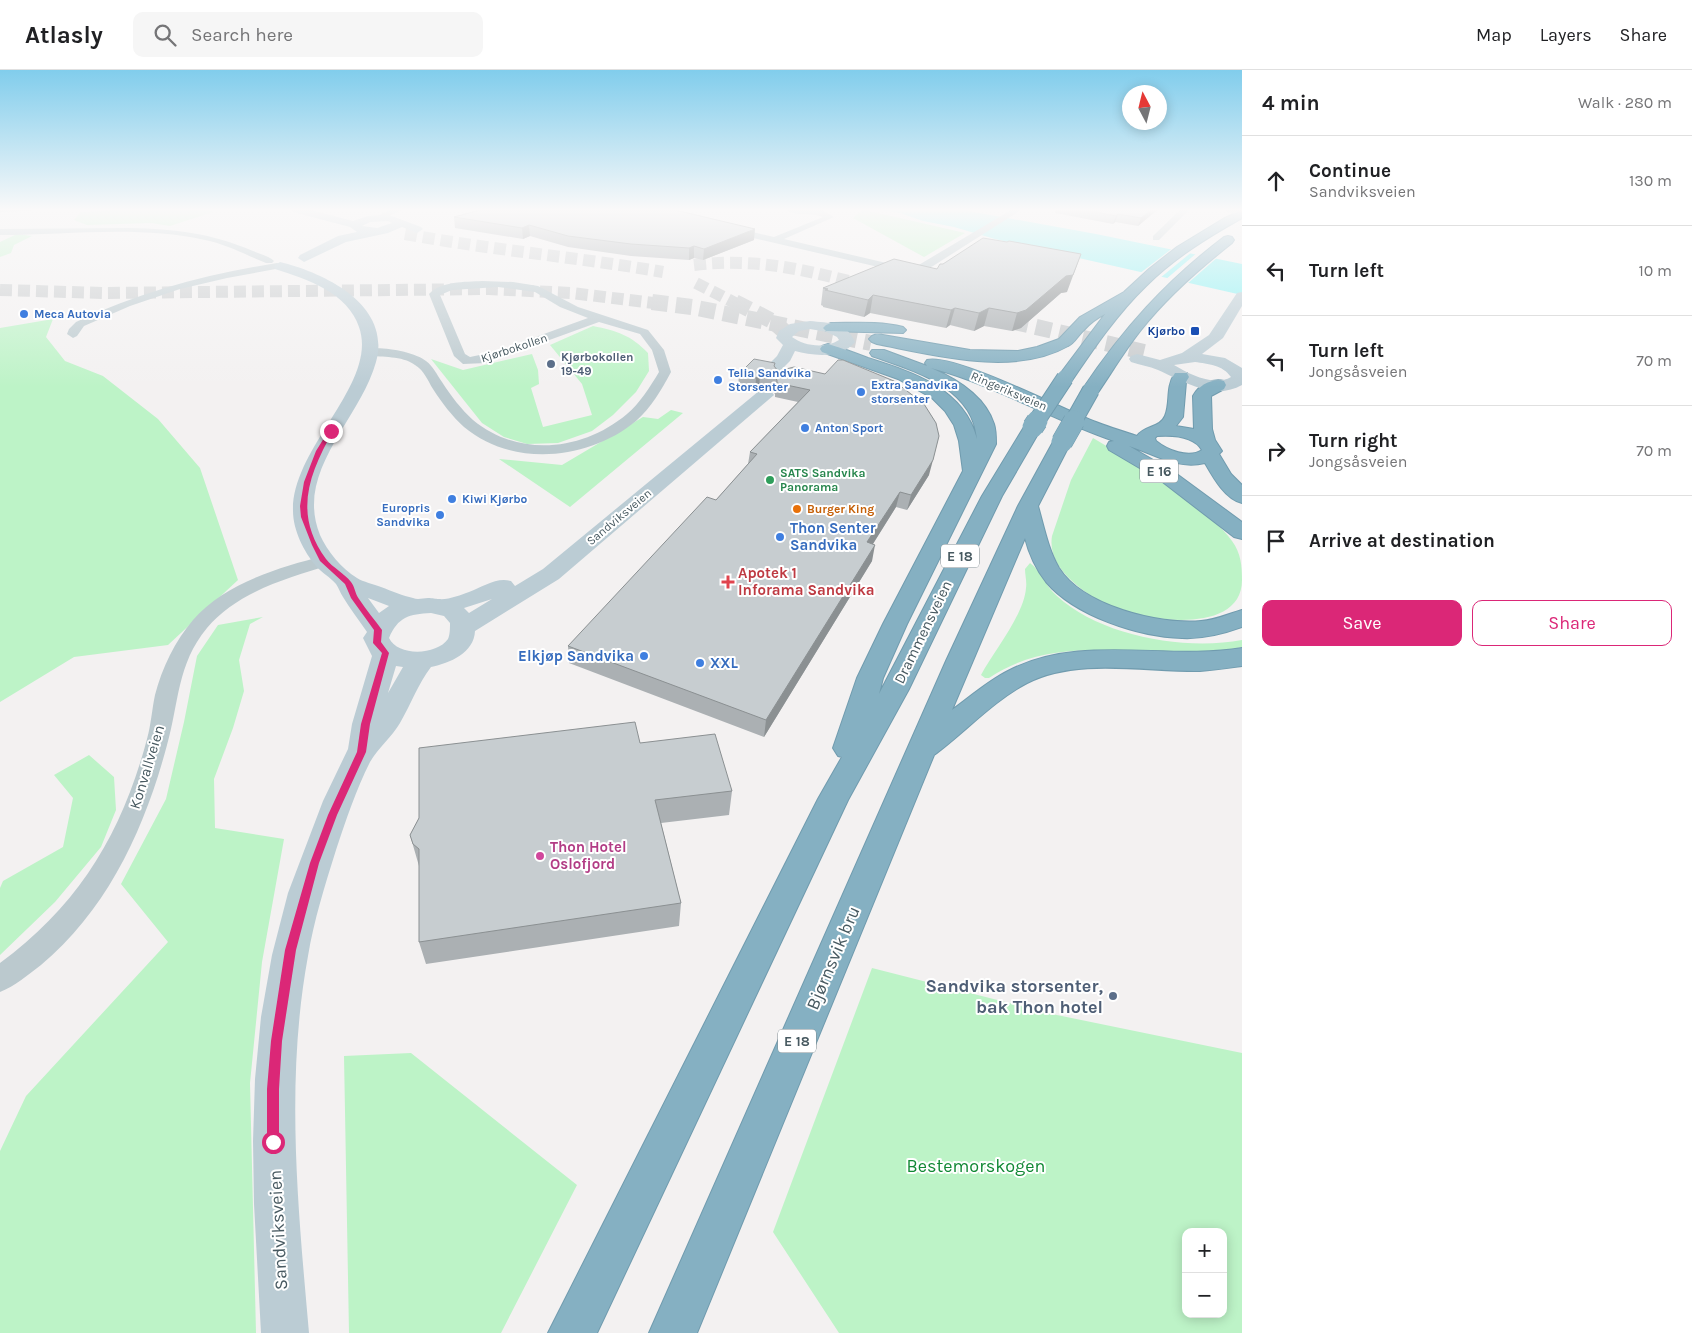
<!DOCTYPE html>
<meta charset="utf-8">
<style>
:root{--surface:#fff;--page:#f6f6f6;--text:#202124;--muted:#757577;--line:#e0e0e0;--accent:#db2777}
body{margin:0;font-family:Karla,sans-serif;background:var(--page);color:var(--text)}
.controls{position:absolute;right:15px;bottom:15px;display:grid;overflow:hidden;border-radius:10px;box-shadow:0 2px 12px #0003}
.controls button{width:45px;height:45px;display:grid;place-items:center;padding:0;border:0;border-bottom:1px solid var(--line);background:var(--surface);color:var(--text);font:25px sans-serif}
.compass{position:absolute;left:1122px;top:15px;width:45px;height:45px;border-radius:50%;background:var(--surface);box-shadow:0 2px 12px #0003;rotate:353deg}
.stop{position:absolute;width:15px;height:15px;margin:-11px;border:4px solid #db2777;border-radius:50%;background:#fff}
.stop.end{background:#db2777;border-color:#fff;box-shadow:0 1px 5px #0008}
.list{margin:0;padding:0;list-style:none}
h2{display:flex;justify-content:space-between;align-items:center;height:65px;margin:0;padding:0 20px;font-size:21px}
h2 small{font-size:16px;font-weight:400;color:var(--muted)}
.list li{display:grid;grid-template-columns:32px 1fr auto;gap:15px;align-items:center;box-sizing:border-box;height:90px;padding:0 20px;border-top:1px solid var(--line)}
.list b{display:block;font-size:19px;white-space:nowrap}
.list p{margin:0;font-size:16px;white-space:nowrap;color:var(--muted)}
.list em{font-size:16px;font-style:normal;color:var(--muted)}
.actions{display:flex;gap:10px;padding:15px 20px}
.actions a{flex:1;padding:11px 0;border:1px solid var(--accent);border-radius:10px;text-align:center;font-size:18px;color:var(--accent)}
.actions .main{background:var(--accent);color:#fff}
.icon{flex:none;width:28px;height:28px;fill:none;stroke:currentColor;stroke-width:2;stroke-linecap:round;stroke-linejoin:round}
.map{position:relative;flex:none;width:1242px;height:1263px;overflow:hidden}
header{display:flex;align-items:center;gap:30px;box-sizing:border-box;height:70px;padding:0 25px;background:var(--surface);border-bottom:1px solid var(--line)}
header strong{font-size:24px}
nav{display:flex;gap:28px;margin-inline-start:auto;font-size:18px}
.search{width:350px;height:45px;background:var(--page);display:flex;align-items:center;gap:12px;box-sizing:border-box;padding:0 18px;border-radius:10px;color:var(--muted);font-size:19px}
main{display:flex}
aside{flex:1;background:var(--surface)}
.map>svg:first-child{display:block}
.green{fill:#bdf3c7;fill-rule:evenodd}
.water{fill:#87f2f3}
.pier{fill:#f3f1f1}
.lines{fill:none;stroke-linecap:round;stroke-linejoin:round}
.secondary-tunnel-far1{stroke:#c8cbcd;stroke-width:12;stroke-dasharray:12 6;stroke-linecap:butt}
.secondary-tunnel{stroke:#c8cbcd;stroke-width:16;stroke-dasharray:16 8;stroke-linecap:butt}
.highway-tunnel-far1{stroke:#c8cbcd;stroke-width:12;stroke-dasharray:12 6;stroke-linecap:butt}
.highway-tunnel{stroke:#c8cbcd;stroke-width:16;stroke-dasharray:16 8;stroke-linecap:butt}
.highway-casing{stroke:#709bae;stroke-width:2}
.street{fill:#bbc9ce;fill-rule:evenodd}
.secondary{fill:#bbccd4;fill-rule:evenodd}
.highway{fill:#85b0c2;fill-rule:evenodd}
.rail{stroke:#b2b8bb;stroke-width:2}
.highway-bridge-far1-casing{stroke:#709bae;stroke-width:18;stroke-linecap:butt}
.highway-bridge-casing{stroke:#709bae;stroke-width:22;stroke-linecap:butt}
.highway-bridge-far1{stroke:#85b0c2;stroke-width:16}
.highway-bridge{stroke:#85b0c2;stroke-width:21}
.wall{fill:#abb0b3}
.shaded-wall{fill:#8b9092}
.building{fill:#c7cdd0;stroke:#8b9092}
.route{fill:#db2777}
.shop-dot{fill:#3f7fe0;stroke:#fff;stroke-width:2}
.transit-dot{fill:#1a4fb4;stroke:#fff;stroke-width:2}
.service-dot{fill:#5c6f8a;stroke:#fff;stroke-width:2}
.leisure-dot{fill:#2e9e5b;stroke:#fff;stroke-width:2}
.food-dot{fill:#e8710a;stroke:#fff;stroke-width:2}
.health-dot{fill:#e0444e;stroke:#fff;stroke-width:2}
.hotel-dot{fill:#d1479c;stroke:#fff;stroke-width:2}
.labels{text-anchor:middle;stroke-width:4;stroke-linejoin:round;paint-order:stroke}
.far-shop-label{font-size:12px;font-weight:bold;fill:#366cbe;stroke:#fff;text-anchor:start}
.far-transit-label{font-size:12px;font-weight:bold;fill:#164399;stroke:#fff;text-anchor:end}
.far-street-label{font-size:12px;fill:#475960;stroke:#fff}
.far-service-label{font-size:12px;font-weight:bold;fill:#4e5e75;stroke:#fff;text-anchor:start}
.far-leisure-label{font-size:12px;font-weight:bold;fill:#27864d;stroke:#fff;text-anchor:start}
.far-food-label{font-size:12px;font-weight:bold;fill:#c56008;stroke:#fff;text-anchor:start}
.shield{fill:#fff;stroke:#7e8b90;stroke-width:1}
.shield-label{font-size:14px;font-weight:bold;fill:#475960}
.shop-label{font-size:15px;font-weight:bold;fill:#366cbe;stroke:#fff;text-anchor:start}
.health-label{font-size:15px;font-weight:bold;fill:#be3a42;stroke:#fff;text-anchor:start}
.street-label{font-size:15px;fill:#475960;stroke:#fff}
.hotel-label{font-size:15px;font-weight:bold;fill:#b23c85;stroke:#fff;text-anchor:start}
.near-street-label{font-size:18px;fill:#475960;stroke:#fff}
.near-service-label{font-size:18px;font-weight:bold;fill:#4e5e75;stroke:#fff;text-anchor:end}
.near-park-label{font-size:18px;fill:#118834;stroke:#fff}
</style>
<header>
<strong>Atlasly</strong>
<div class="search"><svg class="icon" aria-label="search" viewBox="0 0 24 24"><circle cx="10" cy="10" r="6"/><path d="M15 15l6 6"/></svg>Search here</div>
<nav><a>Map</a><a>Layers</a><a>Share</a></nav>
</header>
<main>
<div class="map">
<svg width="1242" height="1263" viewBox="0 0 1242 1263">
<rect width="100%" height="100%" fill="#f3f1f1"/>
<path class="green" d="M123,140H207L213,142L170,156L151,153L87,155L74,150L81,142Z
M863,140H865L965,163L924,187L853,148Z
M17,164L32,166L14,175L11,183L0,187V172Z
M53,249L46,267L65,291L103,306L158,349L200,398L238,510L168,575L74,587L0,632V258Z
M593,256C617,261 631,265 648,283L649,301L636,322L613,345L592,361L558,373L527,374L504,367L482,353L431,289L463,300L532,284L538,300L539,314L531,318L543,357L592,345L582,314L550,275Z
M671,340L683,343L570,437L499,389L562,395L643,347L658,349Z
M1093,368C1129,389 1164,410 1197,437C1209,447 1222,457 1232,471C1241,483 1242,496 1242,510C1242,563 1154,552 1121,540C1103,534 1086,524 1072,511C1059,499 1049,484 1052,466L1071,410Z
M1030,493C1041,501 1046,517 1057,526C1100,566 1185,581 1242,570V577C1159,596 1065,556 989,608H985L981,605C994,581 1024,545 1026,518C1027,512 1025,505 1025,499Z
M263,547L250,554L239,590L244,621L233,658L214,709L215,758L284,769L262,892L250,1013L256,1263H0V1081L26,1026L168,872L121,814L166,729L184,652L197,586L218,555Z
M89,685L114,707L116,740L101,777L55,832L0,885V818L3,811L63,777L73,728L54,705Z
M872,898L1052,944L1242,983V1263H839L773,1162ZM1186,1162H1223V1244H1186Z
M411,983L577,1115L501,1263H349L344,986Z"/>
<path class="water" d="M883,140H963L1096,164L1242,194V225L995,169L954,157L923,151L900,143Z"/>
<path class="pier" d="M1174,177L1193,181L1160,208L1139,204Z
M1198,182L1219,186L1187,214L1165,210Z"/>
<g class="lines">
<path class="secondary-tunnel-far1" d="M405,164C491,180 577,187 663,202
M694,195C762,187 814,202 879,219
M696,213L737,234"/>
<path class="secondary-tunnel" d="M735,232L774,252L785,262
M989,246L1144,282"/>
<path class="highway-tunnel-far1" d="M0,220L104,223L489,219L572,223L662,234"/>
<path class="highway-tunnel" d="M652,232L692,237L871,273"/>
<defs>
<path id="highway" d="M1242,140V148C1208,167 1174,188 1146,216C1117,244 1094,278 1071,312H1059L1057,308L1105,244C1097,248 1090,253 1084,260C1078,265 1075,273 1068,276C1014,307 934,285 877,274L872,272L869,269L872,266L877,264L970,280L1018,281L1037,277L1059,269L1080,247L1124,222L1149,199L1177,177L1223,149Z
M1228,166L1232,167L1234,170L1232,173C1199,199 1167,227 1141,260C1125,280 1112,302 1097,324L1091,325L1085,324L1082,320C1123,259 1165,212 1224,167Z
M831,253C855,253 880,251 903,257L906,260L903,263L826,261L823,258L826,255Z
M828,274C842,278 855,283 868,288C912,302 964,318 977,369C973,317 914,301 872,286L870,283L872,280H884L927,296L925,293L927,290C952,283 1057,336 1086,348C1102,355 1119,360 1137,366C1145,355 1160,358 1165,346C1171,332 1165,318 1175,303H1187L1189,307L1186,312L1183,347L1176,356L1194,359L1193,326C1199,315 1212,308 1224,311L1226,315L1224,319L1211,326L1212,359L1215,370L1222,381L1219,384L1231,404L1242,415V433C1225,429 1213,407 1205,393C1177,400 1154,384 1129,376L1174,402L1242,452V469L1234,467L1160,410L1109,380L1107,376L1109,372L1114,371C1052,350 995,315 931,298C957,309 985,326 994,354C996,360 996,368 996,374L907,554L883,608L879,624L982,426L1024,357L1027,353L1033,352L1039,353L1042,357L1002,426L909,619L848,730L597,1263H548L818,729L842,687L838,686L833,678L857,608L883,554L963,401L959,371L954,355L945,341L932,328L898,309L822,282L820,279L822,276ZM1157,366C1172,365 1194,366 1202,380C1189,389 1167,380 1156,371L1155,368Z
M1062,366L1069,368L1071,372L1038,436C1044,457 1048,479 1059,498C1083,536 1159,555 1201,551C1216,550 1228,544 1242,540V557C1223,564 1202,569 1182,568C1139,567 1075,546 1046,512C1036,499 1029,484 1025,468L952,640C970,627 988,611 1008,601C1080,563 1165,591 1242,578V596C1228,598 1215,600 1200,601C1146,602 1078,587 1027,613C993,631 965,662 934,685L697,1263H649L946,591L1018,436L1053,372L1055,368Z"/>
</defs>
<use href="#highway" class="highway-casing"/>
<path class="street" d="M390,140H402L380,150L373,148Z
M786,140H822L834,147L784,169L912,199L1011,140H1021L933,196L913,205L727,162L722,159L727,156L774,167L823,147C811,142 796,147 786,140Z
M1180,140H1189L1159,170H1153V166Z
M130,158C175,159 211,163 253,181C260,184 269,186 274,191L272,193H266C246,185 226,174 205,170C139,155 67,165 0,165V159Z
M277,193L281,194V198L227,208L180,219L130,236L84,256L77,266L73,268L67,264L69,259L76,252C140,222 207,204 277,193Z
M482,211L513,212L538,216L578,237L648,260L664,280L671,302C662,319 651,338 636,351C589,390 513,398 464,357C452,346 442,333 433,319C428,311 424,300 415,295C401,285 383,288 368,285L366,282L368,279C382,276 415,282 426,291C433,296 437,305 442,312C451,326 461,339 473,350C519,388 583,381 627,344C640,333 650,317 659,302L652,280L640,264L599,252L486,293L463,294L454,286L429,224C441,211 465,212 482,211ZM498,217L535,222L560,237L588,248L494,282L470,287L465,284L440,225L452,220Z
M324,486L330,487L333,491L330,495C287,508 237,522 207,558C177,594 179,633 167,675C145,758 108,839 41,895C28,905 15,916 0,922V893C79,835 122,763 147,669C151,655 152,639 155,625C162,598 175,571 193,550C224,514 279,497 324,486Z"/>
<path class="secondary" d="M292,140H311L353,151L368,146L389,145L421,157L423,159L417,163L402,157L388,163L346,172L304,192L298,188L300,185L338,166L357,162L350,157L293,142ZM388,151L392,153L377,158L362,156L370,152Z
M1226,140H1242V146L1227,142Z
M280,192C325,203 392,235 376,292C360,350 294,401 320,465C327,481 342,499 357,508C363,512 374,514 381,517C392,521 403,526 413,528C418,530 423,528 428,528C433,528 435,529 439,529C448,530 461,525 469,522C483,517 496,507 511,511L515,516L543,499L759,321L765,320L771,321L774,325L559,509L475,561C474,583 450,593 431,597C418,614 411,634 400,653C392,667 378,678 370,692C356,720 346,750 336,780C325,815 314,850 308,886C285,1011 298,1138 309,1263H261L254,1134L253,1071L255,1009L261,947L272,885L288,823L323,731L348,679L352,654L372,586L363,568L367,562C359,550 350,539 343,527C340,523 339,518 336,514C330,507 322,503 316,496C304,482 293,460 293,441C291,378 379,313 359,257C348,223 307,209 275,199L274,196ZM368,528L389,536L379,543ZM492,529L469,543L464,538ZM431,543L444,546L450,553C450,558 450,565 448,569C437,585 398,587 389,568C398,547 409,544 431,543ZM396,596L403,597L388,623Z
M1242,222V236L1223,268L1202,284L1225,288L1242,298V315C1214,331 1183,311 1158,300C1149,296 1140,295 1131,292L1129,289L1131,286L1137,284L1160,290L1182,283L1209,265L1237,223ZM1195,292C1208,294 1223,295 1231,307C1214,317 1189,304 1174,295Z
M810,251C829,253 847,252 855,272C842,289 813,286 795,281L790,291L772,309H760L758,305L777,286L783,275L776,268L779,261L790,254ZM810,259L827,262L837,267L839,270C825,279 804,276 792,267L799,261Z"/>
<use href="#highway" class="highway"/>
<path class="rail" d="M0,141L30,140"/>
<defs>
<path id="highway-bridge-far1" d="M1036,352L1065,308
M1073,352L1091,320"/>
<path id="highway-bridge" d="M1033,357L1037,351
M1062,372L1074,351"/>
</defs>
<use href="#highway-bridge-far1" class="highway-bridge-far1-casing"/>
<use href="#highway-bridge" class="highway-bridge-casing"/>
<use href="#highway-bridge-far1" class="highway-bridge-far1"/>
<use href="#highway-bridge" class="highway-bridge"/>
</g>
<path class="wall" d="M1056,140H1157L1138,156L1115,152L1113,154L1055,143Z
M454,147L754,170L703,190L694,188L689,190L631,186L568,177L530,166L523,169L455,158Z
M937,199L1067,222L1061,223L1021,258L1012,261L984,256L974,261L950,255L946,258L870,243L864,247L823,237V236L821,235L823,218Z
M774,296L778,301L794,297L929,405L907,440L896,437L873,474L872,491L764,667L569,593L568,576L716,430L748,394L750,382L798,332L775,327V324L771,319H759L755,322L738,318L739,304Z
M640,673L732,721L729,745L661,753L681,833L679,856L426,894L419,872V796L410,765L419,748Z"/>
<path class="shaded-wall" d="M1151,140H1157L1138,156L1141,148Z
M1118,144L1115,152L1113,154L1116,146Z
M529,155L530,166L523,169L522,158Z
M755,159L754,170L703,190L704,179Z
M694,176V188L689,190V178Z
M1081,184L1067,222L1061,223L1021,258L1012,261L1017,243Z
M873,225L870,243L864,247L868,230Z
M955,238L950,255L946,258L951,240Z
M989,238L984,256L974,261L979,243Z
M760,305L759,319L755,322L756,308Z
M933,390L929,405L907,440L911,425Z
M900,422L896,437L864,488L867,472Z
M875,475L872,491L764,667L766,650Z"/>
<path class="building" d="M480,140H675L755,159L704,179L694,176L689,178L631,174L568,166L529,155L522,158L454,147Z
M1086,140H1151L1141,148L1118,144L1116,146Z
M983,168L1007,172L1009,171L1081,184L1073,205L1066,206L1026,240L1017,243L989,238L979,243L955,238L951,240L873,225L868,230L825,220L828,219L823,218L894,189L937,199L940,194H943Z
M754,289L775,293L774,296L778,301L794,297L825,304L838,290H843L894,311L924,334L936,353L939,366L933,390L911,425L900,422L867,472L875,475L766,650L568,576L707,427L716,430L757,384L750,382L810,320L777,313V310L773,305H760L756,308L739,304Z
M635,652L640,673L715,664L732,721L655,730L681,833L419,872V779L413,774L410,765L419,748V678Z"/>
<linearGradient id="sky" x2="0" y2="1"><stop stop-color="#81cdec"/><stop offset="0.44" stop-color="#faf9f9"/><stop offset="1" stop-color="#faf9f9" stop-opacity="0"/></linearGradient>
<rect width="1242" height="317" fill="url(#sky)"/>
<path class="route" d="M329,360L333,361C309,404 293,444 326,489C333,498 344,503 351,512C355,517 355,524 359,529C366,540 375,550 382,560L381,572L389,583L370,654L366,682L337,745L319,793L296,880L282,971L279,1019V1072L278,1076L273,1078L269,1076L267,1072V1019L271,971L285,880L310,793L328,745L357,682L361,654L382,583L373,573L374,560L351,528L345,514L320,491L312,475L301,447L300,436L304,412L316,381Z"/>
<g class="shop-dot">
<circle cx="24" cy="244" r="5"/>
<circle cx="718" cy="310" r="5"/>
<circle cx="861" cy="322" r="5"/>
<circle cx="805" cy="358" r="5"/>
<circle cx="452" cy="429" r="5"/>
<circle cx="440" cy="445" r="5"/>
<circle cx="780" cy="467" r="5"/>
<circle cx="644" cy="586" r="5"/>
<circle cx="700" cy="593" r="5"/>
</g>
<rect class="transit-dot" x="1190" y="256" width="10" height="10" rx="2.5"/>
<g class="service-dot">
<circle cx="551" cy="294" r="5"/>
<circle cx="1113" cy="926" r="5"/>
</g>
<circle class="leisure-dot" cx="770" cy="410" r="5"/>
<circle class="food-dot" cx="797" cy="439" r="5"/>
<path class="health-dot" d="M725.5 504.5h5v5h5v5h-5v5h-5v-5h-5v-5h5z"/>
<circle class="hotel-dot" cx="540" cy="786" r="5"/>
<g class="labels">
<g class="far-shop-label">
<text x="34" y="248">Meca Autovia</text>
<text x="728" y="307">Telia Sandvika<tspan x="728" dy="14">Storsenter</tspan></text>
<text x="871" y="319">Extra Sandvika<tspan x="871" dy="14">storsenter</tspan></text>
<text x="815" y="362">Anton Sport</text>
<text x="462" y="433">Kiwi Kjørbo</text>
<text x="430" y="442" text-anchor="end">Europris<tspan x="430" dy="14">Sandvika</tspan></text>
</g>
<g class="far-transit-label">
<text x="1185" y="265">Kjørbo</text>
</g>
<g class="far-street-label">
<text transform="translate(514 278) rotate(-18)" y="4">Kjørbokollen</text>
<text transform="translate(1009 321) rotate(23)" y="4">Ringeriksveien</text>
<text transform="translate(619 447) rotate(-40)" y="4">Sandviksveien</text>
</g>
<g class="far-service-label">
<text x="561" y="291">Kjørbokollen<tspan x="561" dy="14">19-49</tspan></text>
</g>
<g class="far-leisure-label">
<text x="780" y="407">SATS Sandvika<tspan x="780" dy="14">Panorama</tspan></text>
</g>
<g class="far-food-label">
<text x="807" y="443">Burger King</text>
</g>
<g class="shield">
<rect x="1140" y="389.5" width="38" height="23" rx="4"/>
<rect x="941" y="474.5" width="38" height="23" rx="4"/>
<rect x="778" y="959.5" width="38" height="23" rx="4"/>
</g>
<g class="shield-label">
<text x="1159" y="406">E 16</text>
<text x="960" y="491">E 18</text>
<text x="797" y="976">E 18</text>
</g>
<g class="shop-label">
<text x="790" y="463">Thon Senter<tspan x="790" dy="17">Sandvika</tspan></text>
<text x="634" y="591" text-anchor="end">Elkjøp Sandvika</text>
<text x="710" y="598">XXL</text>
</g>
<g class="health-label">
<text x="738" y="508">Apotek 1<tspan x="738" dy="17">Inforama Sandvika</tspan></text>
</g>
<g class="street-label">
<text transform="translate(923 562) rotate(-64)" y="5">Drammensveien</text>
<text transform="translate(147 697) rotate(-73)" y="5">Konvallveien</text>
</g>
<g class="hotel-label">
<text x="550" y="782">Thon Hotel<tspan x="550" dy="17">Oslofjord</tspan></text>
</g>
<g class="near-street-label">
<text transform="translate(833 888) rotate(-67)" y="6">Bjørnsvik bru</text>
<text transform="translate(278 1160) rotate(-93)" y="6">Sandviksveien</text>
</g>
<g class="near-service-label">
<text x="1103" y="922">Sandvika storsenter,<tspan x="1103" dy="21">bak Thon hotel</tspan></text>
</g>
<g class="near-park-label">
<text x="976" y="1102">Bestemorskogen</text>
</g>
</g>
</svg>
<div class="controls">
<button>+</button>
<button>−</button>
</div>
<svg class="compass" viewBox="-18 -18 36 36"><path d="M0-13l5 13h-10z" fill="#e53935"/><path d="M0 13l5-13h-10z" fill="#757577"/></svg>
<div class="stop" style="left:273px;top:1072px"></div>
<div class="stop end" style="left:331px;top:361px"></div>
</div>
<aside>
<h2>4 min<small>Walk · 280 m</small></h2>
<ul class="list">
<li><svg class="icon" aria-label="ahead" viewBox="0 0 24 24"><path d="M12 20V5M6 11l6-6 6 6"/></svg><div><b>Continue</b><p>Sandviksveien</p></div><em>130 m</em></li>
<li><svg class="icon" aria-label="left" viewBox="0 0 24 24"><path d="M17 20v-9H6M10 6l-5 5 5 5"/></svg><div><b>Turn left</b></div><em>10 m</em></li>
<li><svg class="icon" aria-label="left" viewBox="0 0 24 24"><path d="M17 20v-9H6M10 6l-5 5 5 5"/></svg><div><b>Turn left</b><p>Jongsåsveien</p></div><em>70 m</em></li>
<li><svg class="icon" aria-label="right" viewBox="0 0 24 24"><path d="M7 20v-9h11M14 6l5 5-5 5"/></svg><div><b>Turn right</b><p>Jongsåsveien</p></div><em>70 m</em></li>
<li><svg class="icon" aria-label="arrive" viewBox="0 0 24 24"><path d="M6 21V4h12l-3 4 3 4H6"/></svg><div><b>Arrive at destination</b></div></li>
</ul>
<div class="actions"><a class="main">Save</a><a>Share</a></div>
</aside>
</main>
